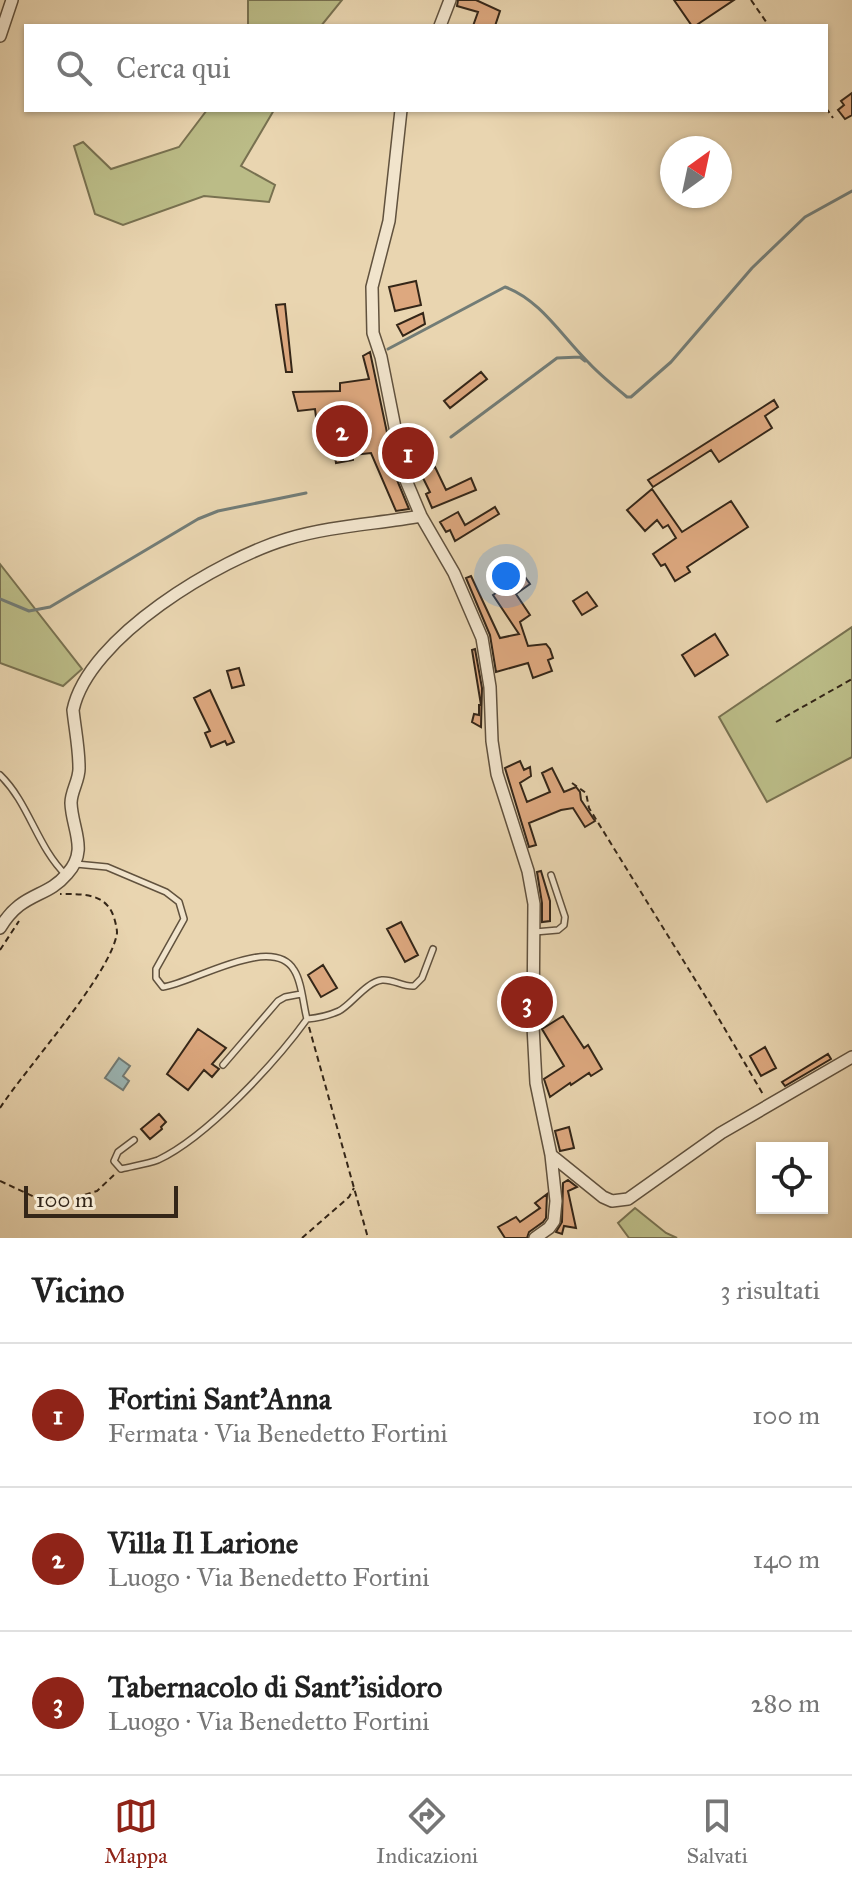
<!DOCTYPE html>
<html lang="it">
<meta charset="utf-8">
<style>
:root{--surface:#fff;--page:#f6f6f6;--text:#222;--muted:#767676;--line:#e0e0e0;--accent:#8f2418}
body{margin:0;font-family:"IM FELL Great Primer",serif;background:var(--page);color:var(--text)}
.controls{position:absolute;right:24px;bottom:24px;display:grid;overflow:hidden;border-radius:0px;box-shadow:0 2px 6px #0004}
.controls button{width:72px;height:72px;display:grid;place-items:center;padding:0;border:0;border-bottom:2px solid var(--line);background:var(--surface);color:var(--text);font:40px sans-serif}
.compass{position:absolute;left:660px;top:136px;width:72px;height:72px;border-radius:50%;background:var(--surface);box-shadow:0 2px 6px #0004;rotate:33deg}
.scale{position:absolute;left:24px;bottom:20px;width:154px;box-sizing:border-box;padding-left:8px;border:4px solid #342618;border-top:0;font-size:22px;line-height:28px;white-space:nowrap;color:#342618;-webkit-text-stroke:6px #f1e4cc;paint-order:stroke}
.you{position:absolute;left:506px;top:576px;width:28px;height:28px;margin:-20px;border:6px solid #fff;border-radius:50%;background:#1a73e8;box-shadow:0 0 0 12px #1a73e833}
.badge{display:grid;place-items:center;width:52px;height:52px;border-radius:50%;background:var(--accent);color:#fff;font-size:26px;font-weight:700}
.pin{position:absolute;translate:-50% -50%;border:4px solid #fff;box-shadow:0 2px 8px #0006}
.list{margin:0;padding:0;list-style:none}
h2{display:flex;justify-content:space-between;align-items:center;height:104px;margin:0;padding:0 32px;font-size:34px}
h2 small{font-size:26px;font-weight:400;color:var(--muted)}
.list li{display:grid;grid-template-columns:52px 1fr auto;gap:24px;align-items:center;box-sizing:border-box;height:144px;padding:0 32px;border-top:2px solid var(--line)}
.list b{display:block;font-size:30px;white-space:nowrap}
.list p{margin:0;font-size:26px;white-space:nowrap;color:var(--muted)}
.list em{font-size:26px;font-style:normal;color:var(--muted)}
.icon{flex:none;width:44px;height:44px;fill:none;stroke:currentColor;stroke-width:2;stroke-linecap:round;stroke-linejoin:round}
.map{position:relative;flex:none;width:852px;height:1238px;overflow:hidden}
.search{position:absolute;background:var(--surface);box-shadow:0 2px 6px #0004;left:24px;right:24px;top:24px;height:88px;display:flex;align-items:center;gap:20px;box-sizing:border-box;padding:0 28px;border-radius:0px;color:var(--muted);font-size:30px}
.sheet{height:536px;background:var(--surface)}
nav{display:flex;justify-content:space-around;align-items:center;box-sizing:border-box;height:112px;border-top:2px solid var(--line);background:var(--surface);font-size:22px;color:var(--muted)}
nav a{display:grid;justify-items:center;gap:4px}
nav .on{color:var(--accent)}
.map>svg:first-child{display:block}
.green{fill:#bbbc87;stroke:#787150;stroke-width:2}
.water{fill:#9bb6b5;stroke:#727c76;stroke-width:2}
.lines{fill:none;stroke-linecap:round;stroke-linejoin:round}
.stream{stroke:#727c76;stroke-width:3}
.building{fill:#dda87f;stroke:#342618;stroke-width:2}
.service-casing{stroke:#61523e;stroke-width:8}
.minor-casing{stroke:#61523e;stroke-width:14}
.path{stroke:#342618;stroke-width:2;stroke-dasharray:6 4;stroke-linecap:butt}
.service{stroke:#f1e4cc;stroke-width:5}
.minor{stroke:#f1e4cc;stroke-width:11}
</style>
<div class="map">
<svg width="852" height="1238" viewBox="0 0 852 1238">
<rect width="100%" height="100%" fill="#e9d5b0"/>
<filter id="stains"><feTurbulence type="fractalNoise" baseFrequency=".0025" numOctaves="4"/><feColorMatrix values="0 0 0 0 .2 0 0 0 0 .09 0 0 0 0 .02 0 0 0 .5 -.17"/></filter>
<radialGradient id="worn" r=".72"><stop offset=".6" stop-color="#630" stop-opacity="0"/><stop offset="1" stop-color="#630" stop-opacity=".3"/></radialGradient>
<path class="green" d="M248,0H342L321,26H248Z
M207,110H274L241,166L275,185L269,202L204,196L123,225L95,214L74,146L83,142L111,169L179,147Z
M0,564L82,669L63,686L0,663Z
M852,627V757L767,802L719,717Z
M635,1208L666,1233L677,1238H629L618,1223Z"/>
<path class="water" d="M119,1058L130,1066L123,1076L129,1081L123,1090L105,1078Z"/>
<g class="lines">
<path class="stream" d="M388,349L505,287C541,300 563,338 589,363C600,375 614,386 627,397H631L671,362L752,268L805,217L852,191
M451,437L557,358L580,357L585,361
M0,599L29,611L50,607L198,519L218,511L306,493"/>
</g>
<path class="building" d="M458,0H476L500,11L495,26H473L478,12L457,6Z
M674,0H734L695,26H692Z
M852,93V115L845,119L838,110L844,105L841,101Z
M416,281L421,305L395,311L389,287Z
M285,304L292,372H286L276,305Z
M423,313L425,324L403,336L397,325Z
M370,352L397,480L409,509L396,511L371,453L353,455V460L336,463L331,430L318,432L315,409L298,411L293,392L340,391V383L369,379L363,356Z
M481,372L487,379L450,408L444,401Z
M774,400L778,407L765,416L772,428L719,462L711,450L653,487L648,480Z
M435,467L446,490L471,478L476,490L432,508L426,494L430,492L421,474Z
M652,489L682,532L731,501L748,527L687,567L690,572L675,581L665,564L661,566L653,554L676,538L668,525L663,528L657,520L645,531L627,510Z
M495,507L499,514L455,541L450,530L446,532L440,522L458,512L465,525Z
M471,576L500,638L519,634L493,595L509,584L512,587L525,577L530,584L516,594L530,615L520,622L528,646L546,644L550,649L553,658L548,660L552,671L533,678L528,663L496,672L490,635L466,578Z
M587,592L597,606L582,615L573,601Z
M715,634L728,655L695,676L682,655Z
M475,649L482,688L481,727L472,722L474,714L479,715V705H481L472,650Z
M239,668L244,685L232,688L227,671Z
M210,690L234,742L227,745L225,741L211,747L205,733L210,731L194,698Z
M520,761L524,770L530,767L531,776L520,783L527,802L550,792L542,773L552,768L564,792L576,787L580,792L581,800L595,821L585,827L573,808L561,810L529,823L536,845L529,847L505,768Z
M541,871L550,901V921L542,922V903L537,872Z
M401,922L418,955L405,962L387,929Z
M323,965L337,988L321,997L308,975Z
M563,1016L584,1048L588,1045L602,1069L591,1076L589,1073L571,1085L570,1083L550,1097L544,1079L564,1066L542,1029Z
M198,1029L226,1048L212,1064L219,1069L212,1077L204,1070L188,1090L167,1074Z
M765,1047L776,1068L761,1076L750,1056Z
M828,1054L831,1059L785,1086L782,1082Z
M159,1114L166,1122L161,1127L162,1129L150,1139L141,1129Z
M569,1127L574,1148L560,1151L555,1131Z
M568,1180L577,1187L568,1191L576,1228L564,1226L562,1234L556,1232L562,1222L563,1183Z
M547,1194L546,1218L543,1222L529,1232L527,1238H505L498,1227L516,1217L520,1222L540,1208L535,1203Z"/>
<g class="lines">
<defs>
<path id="service" d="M0,775C29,803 37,847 66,875
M76,864L107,867L166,892L179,902L184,919L156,969V978L163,987C191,984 272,933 294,970C302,982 303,1004 307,1019
M535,932L558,930L564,925L565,917L551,875
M307,1019C318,1018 328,1016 339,1011C352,1004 366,982 382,980C393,979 403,987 414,986L422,978L433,949
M223,1065L278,1001L285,997L301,994
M134,1140L118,1152L114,1161L121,1169C133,1166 147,1164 158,1160C207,1137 275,1063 307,1019"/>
<path id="minor" d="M440,26L450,0
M0,36L12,0
M401,110L389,221L372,287L373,333L381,357L405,478L421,516L454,573L482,638L490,687L492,741L497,774L528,871L534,904L533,1026L536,1083L551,1155L556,1201L554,1221L549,1228L535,1238
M0,928C22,891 46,899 67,874C89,850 72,830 71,803C71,791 80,779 79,767C79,748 75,729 73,710C88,637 220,559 287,539C330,526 376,524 421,516
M551,1155L603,1197L612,1201L628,1199L721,1133L852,1057"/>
</defs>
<use href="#service" class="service-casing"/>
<use href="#minor" class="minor-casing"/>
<path class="path" d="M751,0L769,26
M826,108L833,118
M776,722L852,679
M572,783L586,793L589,808L712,1007L764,1096
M0,950L19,921
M309,1027L368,1238
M0,1108C26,1068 111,974 117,933C117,929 116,925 115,921C108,893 85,894 60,894
M0,1181L41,1200L64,1201L97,1191L115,1174
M302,1238L349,1197L354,1188"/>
<use href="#service" class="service"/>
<use href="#minor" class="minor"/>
</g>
<rect width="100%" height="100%" filter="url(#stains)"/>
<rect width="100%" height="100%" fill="url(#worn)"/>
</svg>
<div class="controls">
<button><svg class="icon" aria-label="locate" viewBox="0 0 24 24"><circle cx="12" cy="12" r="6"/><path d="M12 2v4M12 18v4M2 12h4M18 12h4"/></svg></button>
</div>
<svg class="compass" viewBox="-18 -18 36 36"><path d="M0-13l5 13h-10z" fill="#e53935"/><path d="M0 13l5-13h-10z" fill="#767676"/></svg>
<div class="scale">100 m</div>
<div class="you"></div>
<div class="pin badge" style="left:408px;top:453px">1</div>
<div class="pin badge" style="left:342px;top:431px">2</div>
<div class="pin badge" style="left:527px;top:1002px">3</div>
<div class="search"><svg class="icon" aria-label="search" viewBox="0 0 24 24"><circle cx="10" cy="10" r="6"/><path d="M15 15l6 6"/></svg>Cerca qui</div>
</div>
<section class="sheet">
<h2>Vicino<small>3 risultati</small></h2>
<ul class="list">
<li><span class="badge">1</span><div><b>Fortini Sant'Anna</b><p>Fermata · Via Benedetto Fortini</p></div><em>100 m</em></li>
<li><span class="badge">2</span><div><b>Villa Il Larione</b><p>Luogo · Via Benedetto Fortini</p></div><em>140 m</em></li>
<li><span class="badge">3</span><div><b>Tabernacolo di Sant'isidoro</b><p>Luogo · Via Benedetto Fortini</p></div><em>280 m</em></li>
</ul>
</section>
<nav>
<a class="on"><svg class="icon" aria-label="map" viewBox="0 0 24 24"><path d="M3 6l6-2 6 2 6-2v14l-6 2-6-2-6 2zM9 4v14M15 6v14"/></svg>Mappa</a>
<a><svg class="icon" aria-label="directions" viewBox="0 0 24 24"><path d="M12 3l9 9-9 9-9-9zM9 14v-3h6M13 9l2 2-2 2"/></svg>Indicazioni</a>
<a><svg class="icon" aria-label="saved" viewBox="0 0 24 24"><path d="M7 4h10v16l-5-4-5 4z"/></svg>Salvati</a>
</nav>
